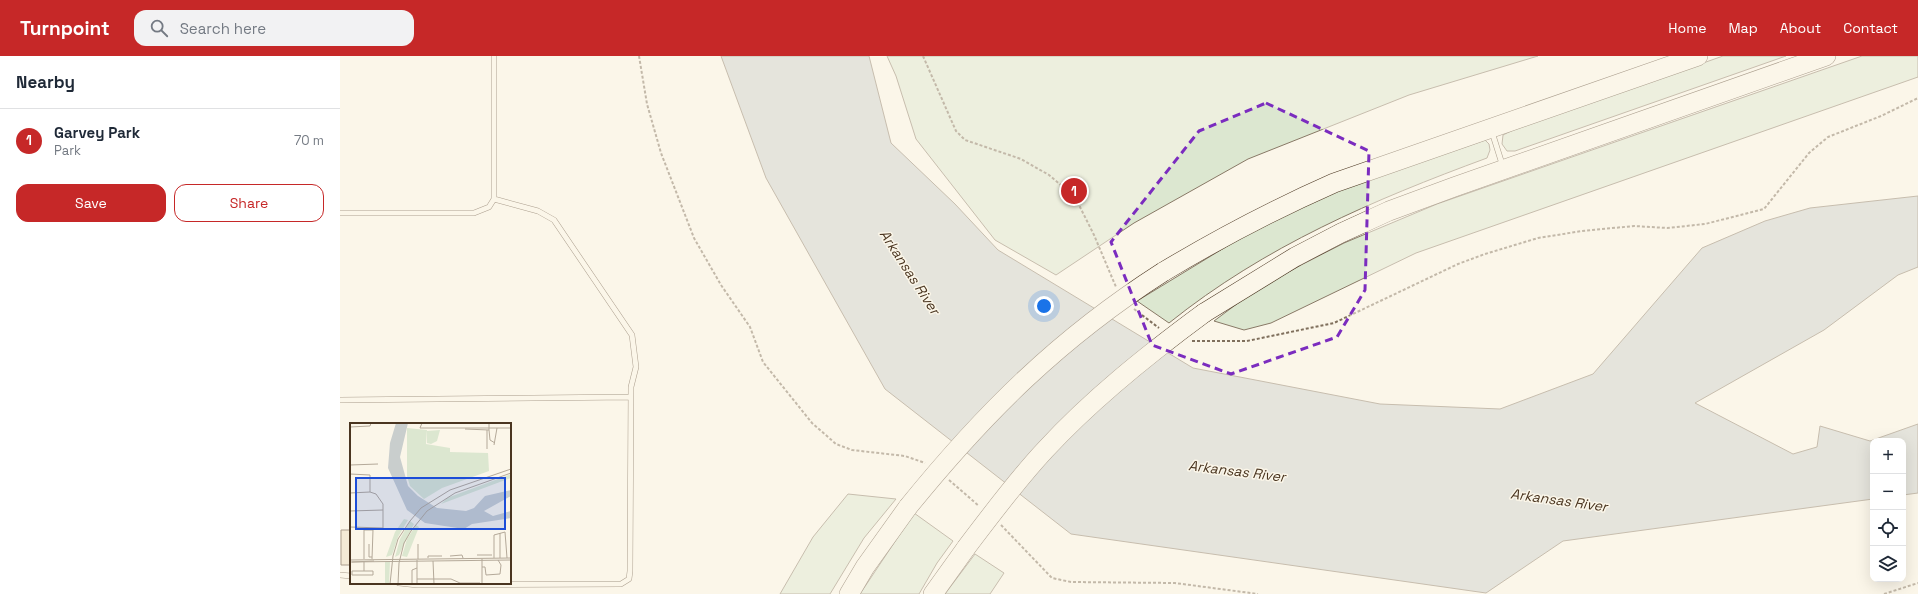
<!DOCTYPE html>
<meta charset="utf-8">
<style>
:root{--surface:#fff;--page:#f2f2f3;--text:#1f2937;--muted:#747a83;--line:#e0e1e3;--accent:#c62828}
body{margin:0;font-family:"Space Grotesk",sans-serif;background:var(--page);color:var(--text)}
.controls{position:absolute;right:12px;bottom:12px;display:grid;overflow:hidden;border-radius:8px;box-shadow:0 4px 16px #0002}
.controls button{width:36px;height:36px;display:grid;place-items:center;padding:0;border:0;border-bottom:1px solid var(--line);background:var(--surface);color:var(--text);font:20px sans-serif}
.you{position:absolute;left:704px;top:250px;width:14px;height:14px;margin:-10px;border:3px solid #fff;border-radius:50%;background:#1a73e8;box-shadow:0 0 0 6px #1a73e833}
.badge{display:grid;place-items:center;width:26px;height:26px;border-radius:50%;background:var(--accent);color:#fff;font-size:13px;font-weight:700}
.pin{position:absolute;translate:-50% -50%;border:2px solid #fff;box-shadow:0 1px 4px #0006}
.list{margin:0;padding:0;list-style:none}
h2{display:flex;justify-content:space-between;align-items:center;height:52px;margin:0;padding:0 16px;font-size:17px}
h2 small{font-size:13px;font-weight:400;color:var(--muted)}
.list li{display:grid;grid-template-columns:26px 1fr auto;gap:12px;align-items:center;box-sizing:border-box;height:64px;padding:0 16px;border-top:1px solid var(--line)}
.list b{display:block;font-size:15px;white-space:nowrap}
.list p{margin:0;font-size:13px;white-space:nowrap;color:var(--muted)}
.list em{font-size:13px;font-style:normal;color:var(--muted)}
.actions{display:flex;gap:8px;padding:12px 16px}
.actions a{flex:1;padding:9px 0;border:1px solid var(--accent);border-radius:12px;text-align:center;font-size:14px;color:var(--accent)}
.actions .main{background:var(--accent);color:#fff}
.icon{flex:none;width:22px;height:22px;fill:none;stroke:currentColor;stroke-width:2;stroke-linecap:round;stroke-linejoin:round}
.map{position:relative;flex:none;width:1578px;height:538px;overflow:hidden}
header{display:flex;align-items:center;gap:24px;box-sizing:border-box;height:56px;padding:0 20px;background:var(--accent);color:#fff}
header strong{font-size:19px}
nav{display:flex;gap:22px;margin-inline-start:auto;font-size:14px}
.search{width:280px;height:36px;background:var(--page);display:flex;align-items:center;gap:10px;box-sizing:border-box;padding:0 14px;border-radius:12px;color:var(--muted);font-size:15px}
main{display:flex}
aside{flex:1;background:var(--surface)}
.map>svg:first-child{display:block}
.green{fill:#dce7d0;stroke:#887966}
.water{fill:#c9cecd;stroke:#887966}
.building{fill:#ecdcbc;stroke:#4a3520}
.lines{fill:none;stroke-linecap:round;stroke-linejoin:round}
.service-casing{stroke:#4a3520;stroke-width:6}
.motorway-casing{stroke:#4a3520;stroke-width:20}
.path{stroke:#7f6f5c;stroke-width:2;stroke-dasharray:3 2;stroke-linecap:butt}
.service{stroke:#fbf6e9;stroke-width:5}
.motorway{stroke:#fbf6e9;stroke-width:19}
.motorway-bridge-casing{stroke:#4a3520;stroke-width:20;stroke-linecap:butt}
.motorway-bridge{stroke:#fbf6e9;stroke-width:19}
.marked{fill:none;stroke:#7b2cbf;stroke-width:3;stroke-dasharray:8 5;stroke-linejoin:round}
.labels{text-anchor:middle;stroke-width:3;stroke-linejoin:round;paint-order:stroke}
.water-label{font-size:14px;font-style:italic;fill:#4a3520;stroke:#fbf6e9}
.inset-road{fill:none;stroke:#b4a999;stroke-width:1}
.view{fill:#1d4ed8;fill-opacity:0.15;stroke:#1d4ed8;stroke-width:2}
.inset-edge{fill:none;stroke:#4a3520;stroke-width:2}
</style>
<header>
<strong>Turnpoint</strong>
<div class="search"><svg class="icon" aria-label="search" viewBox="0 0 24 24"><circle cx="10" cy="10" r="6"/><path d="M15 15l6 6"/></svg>Search here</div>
<nav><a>Home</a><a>Map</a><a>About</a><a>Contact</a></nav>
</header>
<main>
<aside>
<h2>Nearby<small></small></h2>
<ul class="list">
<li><span class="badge">1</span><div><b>Garvey Park</b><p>Park</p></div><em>70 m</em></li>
</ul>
<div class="actions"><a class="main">Save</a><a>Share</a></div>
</aside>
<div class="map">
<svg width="1578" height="538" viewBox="0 0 1578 538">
<rect width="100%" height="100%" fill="#fbf6e9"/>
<path class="green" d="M547,0H1198L1069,39L908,103L794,167L716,219L655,184L576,83L556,20Z
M1383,0H1446L1175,95H1167L1162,88L1163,79L1173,74Z
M1522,0H1578V21L1076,197L931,267L904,274L874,265L914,235L963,208L1004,187L1097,148Z
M1145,84L1149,88L1150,94L1147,102C1033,144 925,190 829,267L797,245L925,167L981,140Z
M508,438L556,443L524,482L490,538H440L473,481Z
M574,457L613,485L597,507L579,538H520Z
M635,498L664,517L650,538H605Z"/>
<path class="water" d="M381,0H529L551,87L615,148L658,194L853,312L1040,348L1160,353L1253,318L1362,192L1425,165L1470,152L1578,140V211L1558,219L1484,274L1355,347L1453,398L1477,391L1480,370L1530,385L1578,368V437L1563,439V385H1533V443L1223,485L1146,537L731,478L545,333L426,122Z"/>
<path class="building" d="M1,474H11V509H1Z"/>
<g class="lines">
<defs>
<path id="service" d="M1152,76L1163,111
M0,157H134L149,151L154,143V0
M0,344L291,341
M0,519L11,520
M59,527L77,529L281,528L289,523L290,515L291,331L296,311L292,279L214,164L198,155L154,143"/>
<path id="motorway" d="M823,216C878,183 935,153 994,127L1358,0
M864,257L955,201L1001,177L1049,155L1114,131L1486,0
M509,538L525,511L568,451
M593,538L626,492"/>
</defs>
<use href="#service" class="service-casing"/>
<use href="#motorway" class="motorway-casing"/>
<path class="path" d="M299,0L307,48L321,97L354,182L381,229L410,271L423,306L472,367L496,388L512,394L565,400L585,407
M583,0L616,75L625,84L681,103L709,119L722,130L739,149L754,179L776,231
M794,253L819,272
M852,285H907L994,267L1118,208L1145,198L1198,182L1242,175L1294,170L1327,172L1365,168L1424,153L1469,97L1488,81L1541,60L1578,42
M609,424L639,450
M661,469L712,522L731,526L835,527L918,538
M1544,538L1578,527"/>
<use href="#service" class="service"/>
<use href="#motorway" class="motorway"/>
<defs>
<path id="motorway-bridge" d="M568,451C645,356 720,282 823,216
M626,492C651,459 676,425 705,394C752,343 807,299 864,257"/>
</defs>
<use href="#motorway-bridge" class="motorway-bridge-casing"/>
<use href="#motorway-bridge" class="motorway-bridge"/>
</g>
<path d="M0 0H1578V538H0ZM926,47L1029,95L1025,234L997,281L891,318L812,289L771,186L859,75Z" fill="#fbf6e9" fill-opacity=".55" fill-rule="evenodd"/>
<path class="marked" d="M926,47L1029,95L1025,234L997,281L891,318L812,289L771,186L859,75Z"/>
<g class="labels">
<g class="water-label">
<text transform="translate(570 216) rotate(57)" y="5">Arkansas River</text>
<text transform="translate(897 415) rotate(7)" y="5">Arkansas River</text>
<text transform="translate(1219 444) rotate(8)" y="5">Arkansas River</text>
</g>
</g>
<g transform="translate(10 367)">
<rect width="161" height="161" fill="#fbf6e9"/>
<path d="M57,5L77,7L76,21L100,25V29L138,30L139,48L92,65L74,76L60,63L57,53ZM90,7L87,18L81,21L77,20V8ZM161,51V55L91,81L97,75ZM54,96L58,97L48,114L42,132L36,134L45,109ZM60,98L64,101L49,132L45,134L50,116ZM66,102L69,104L57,134L52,133L57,116ZM35,139H40L39,161H35Z" fill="#dce7d0"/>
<path d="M46,0H58L50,34L58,63L68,73L87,85L116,88L124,85L135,73L161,67V73L134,88L143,93L161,88V95L122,101L114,106L75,100L57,87L38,45L40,20Z" fill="#c9cecd"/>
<path class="inset-road" d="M72,0L70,5H161M0,4L20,3L21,0M115,6L139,7V0M139,7L140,17L145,20M144,22L147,5M137,26V7M0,42L28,41M0,51L20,52V69L0,70M0,88L33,87M0,104L33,105V81L26,71L20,69M19,121V134H22M68,121V136M127,132H142M100,133L112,132L113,135M78,135V133H92M144,135V112L155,109L157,135M150,135V110M14,136V107H23L22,136M0,137L161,135M83,138L84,161M0,139L161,137M2,139L24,138M132,144H135L136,152L150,151L151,142L148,137M14,148H23V152H2V148H14V138M67,156H101L110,160H130M40,161L43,133L48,116L60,98L71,85L100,67L161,46M48,161L49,140L54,120L61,108L77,88L105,70L161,50M62,161V147L67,145M67,161V137M132,161V136"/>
<path class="view" d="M6,55H155V106H6Z"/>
<rect width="161" height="161" class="inset-edge"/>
</g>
</svg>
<div class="controls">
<button>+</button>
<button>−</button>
<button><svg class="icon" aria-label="locate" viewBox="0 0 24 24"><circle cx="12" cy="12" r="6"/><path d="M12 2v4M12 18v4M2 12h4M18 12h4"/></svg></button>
<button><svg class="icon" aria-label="layers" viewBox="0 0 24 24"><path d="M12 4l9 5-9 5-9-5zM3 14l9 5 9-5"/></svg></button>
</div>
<div class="you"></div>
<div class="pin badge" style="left:734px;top:135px">1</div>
</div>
</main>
